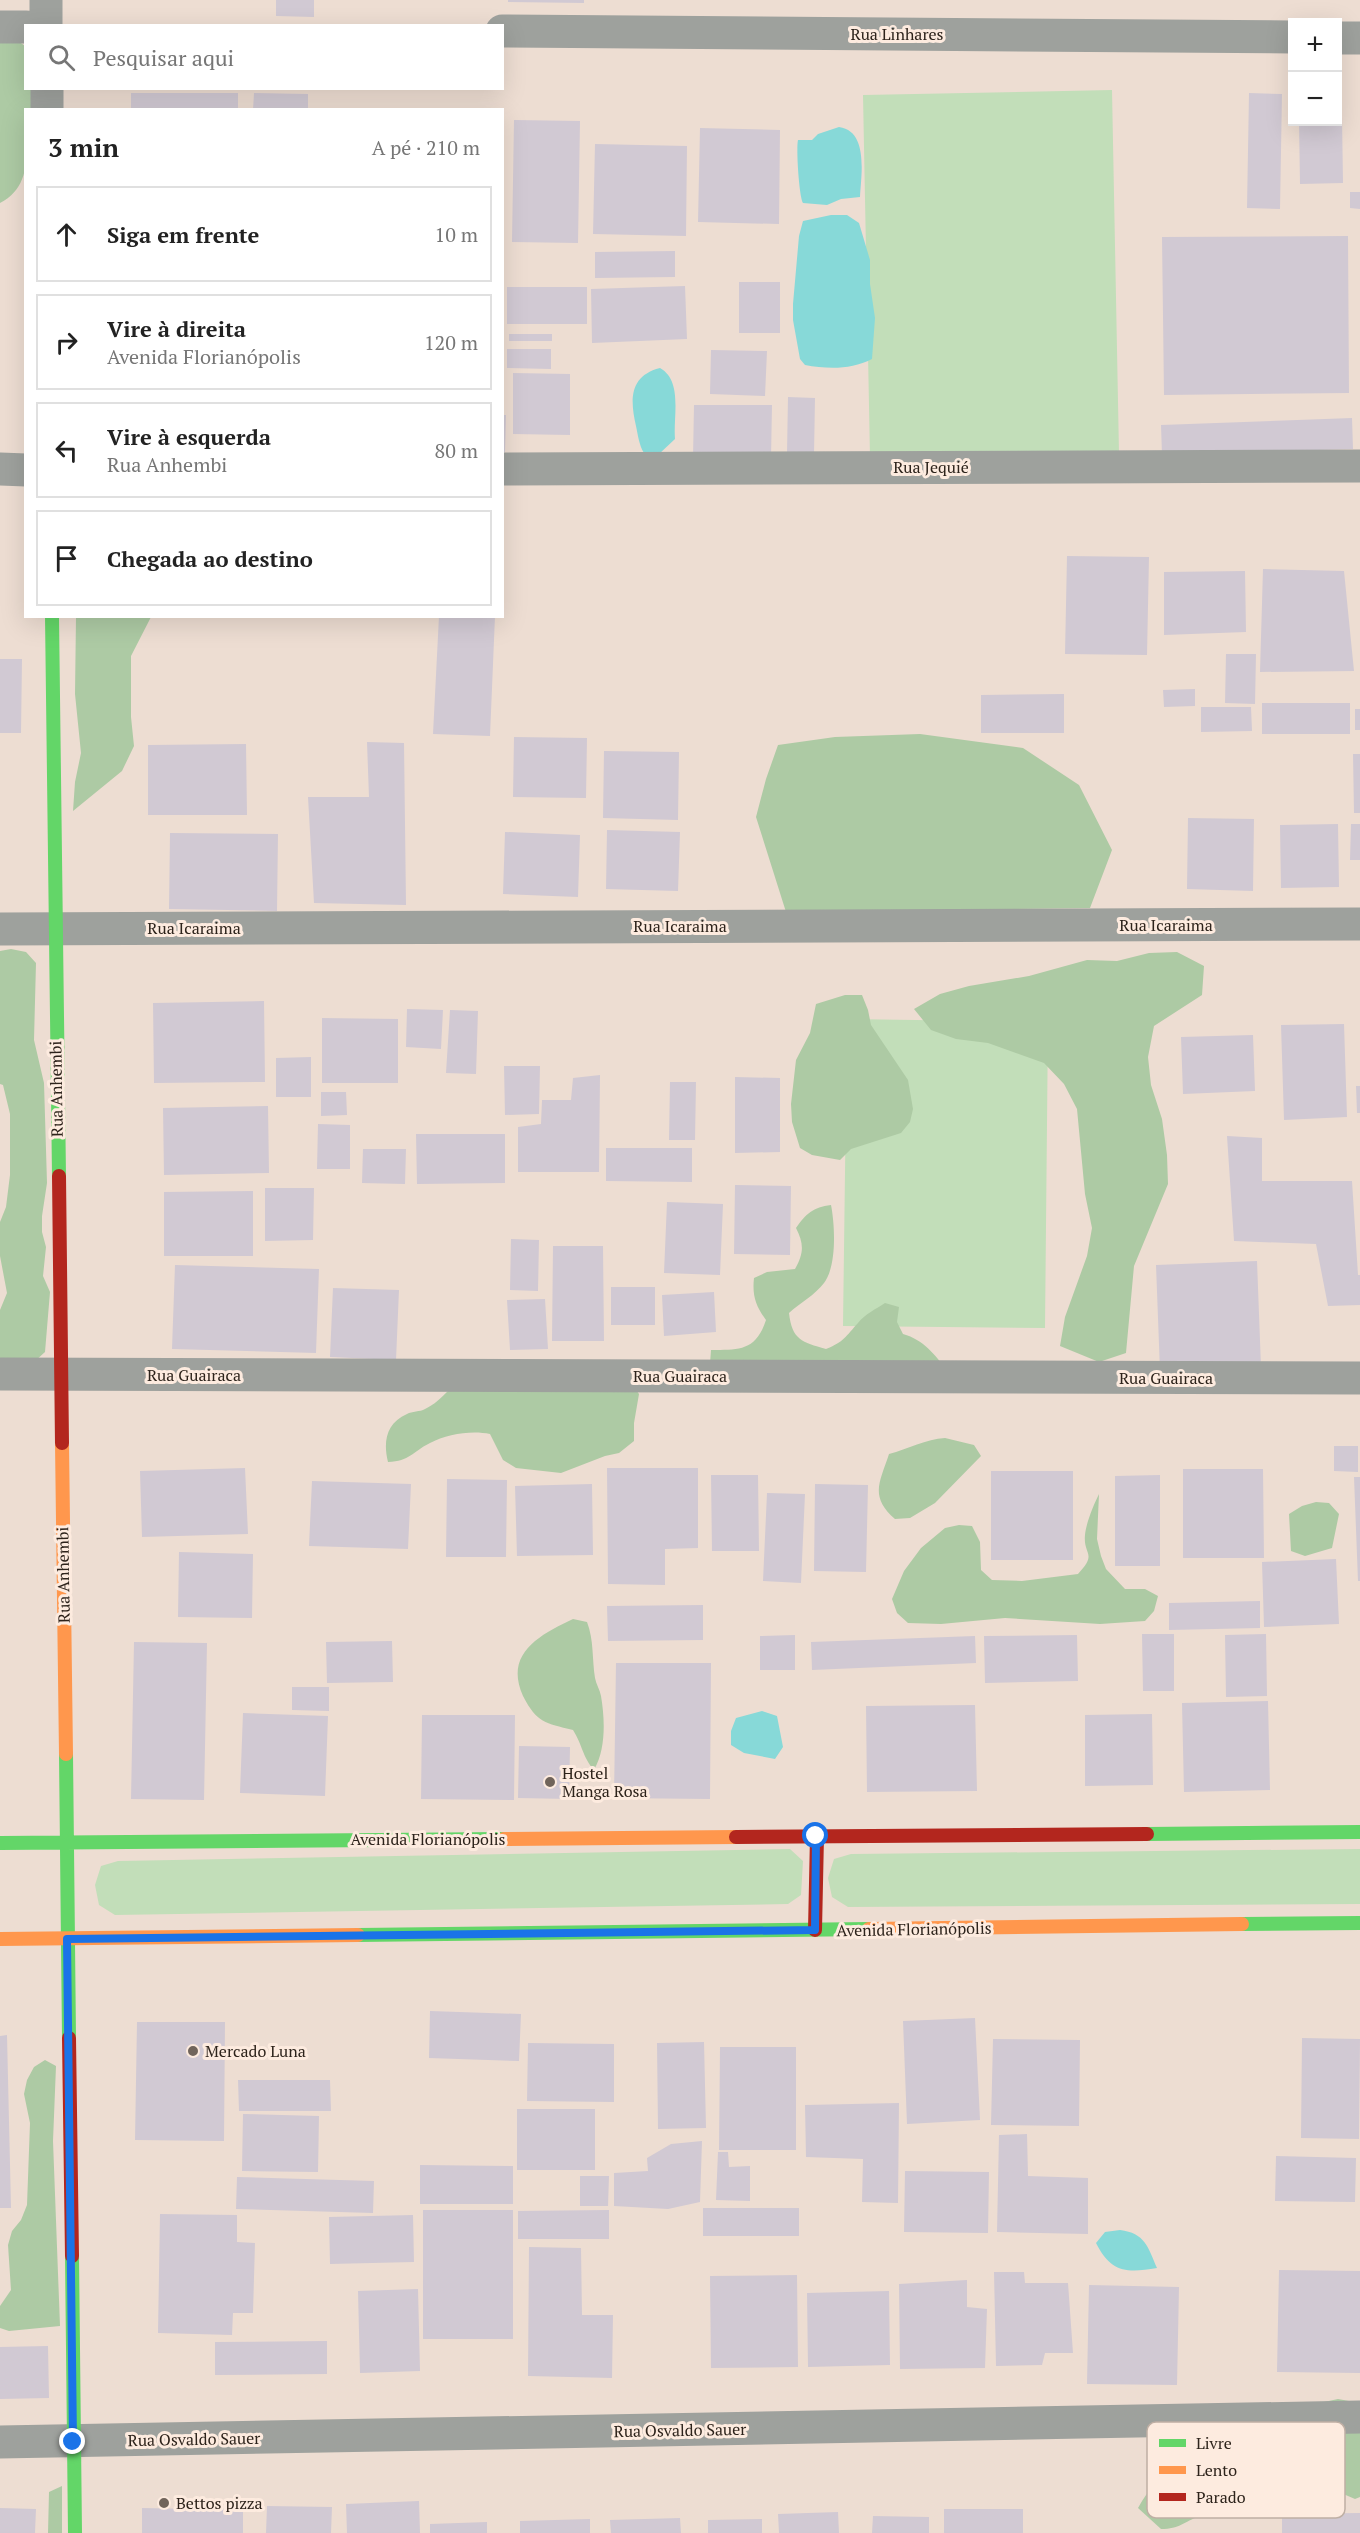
<!DOCTYPE html>
<html lang="pt">
<meta charset="utf-8">
<style>
:root{--surface:#fff;--page:#f2f2f2;--text:#222;--muted:#767676;--line:#e0e0e0}
body{margin:0;font-family:"PT Serif",serif;background:var(--page);color:var(--text)}
.controls{position:absolute;right:18px;top:18px;display:grid;overflow:hidden;border-radius:0px;box-shadow:0 6px 24px #0002}
.controls button{width:54px;height:54px;display:grid;place-items:center;padding:0;border:0;border-bottom:2px solid var(--line);background:var(--surface);color:var(--text);font:30px sans-serif}
.stop{position:absolute;width:18px;height:18px;margin:-14px;border:4px solid #1a73e8;border-radius:50%;background:#fff}
.stop.end{background:#1a73e8;border-color:#fff;box-shadow:0 2px 6px #0008}
.list{margin:0;padding:0;list-style:none}
h2{display:flex;justify-content:space-between;align-items:center;height:78px;margin:0;padding:0 24px;font-size:26px}
h2 small{font-size:20px;font-weight:400;color:var(--muted)}
.list li{display:grid;grid-template-columns:39px 1fr auto;gap:18px;align-items:center;box-sizing:border-box;height:96px;margin:0 12px 12px;padding:0 12px;border:2px solid var(--line);border-radius:0px}
.list b{display:block;font-size:22px;white-space:nowrap}
.list p{margin:0;font-size:20px;white-space:nowrap;color:var(--muted)}
.list em{font-size:20px;font-style:normal;color:var(--muted)}
.icon{flex:none;width:33px;height:33px;fill:none;stroke:currentColor;stroke-width:2;stroke-linecap:round;stroke-linejoin:round}
.map{position:relative;flex:none;width:1360px;height:2533px;overflow:hidden}
.search{position:absolute;background:var(--surface);box-shadow:0 6px 24px #0002;left:24px;top:24px;width:480px;height:66px;display:flex;align-items:center;gap:15px;box-sizing:border-box;padding:0 21px;border-radius:0px;color:var(--muted);font-size:22px}
.panel{position:absolute;background:var(--surface);box-shadow:0 6px 24px #0002;left:24px;top:108px;width:480px;height:510px;border-radius:0px}
.map>svg:first-child{display:block}
.green{fill:#c2deb9}
.forest{fill:#adcaa4}
.water{fill:#87d9d8}
.building{fill:#d1c9d3}
.lines{fill:none;stroke-linecap:round;stroke-linejoin:round}
.street{stroke:#9ea19d;stroke-width:33}
.fast{stroke:#63d668;stroke-width:14}
.slow{stroke:#ff974d;stroke-width:14}
.jam{stroke:#b3261e;stroke-width:14}
.route{stroke:#1a73e8;stroke-width:8}
.poi-dot{fill:#70645b;stroke:#fdebdf;stroke-width:2}
.labels{text-anchor:middle;stroke-width:6;stroke-linejoin:round;paint-order:stroke}
.street-label{font-size:16px;fill:#2d231b;stroke:#fdebdf}
.poi-label{font-size:16px;fill:#2d231b;stroke:#fdebdf;text-anchor:start}
.key{fill:#fdebdf;stroke:#bfafa4;stroke-width:1.5}
.key-label{font-size:16px;fill:#2d231b}
</style>
<div class="map">
<svg width="1360" height="2533" viewBox="0 0 1360 2533">
<rect width="100%" height="100%" fill="#edddd2"/>
<path class="green" d="M1112,90L1119,453L870,457L863,95Z
M847,1019L1048,1022L1045,1328L843,1326Z
M790,1849L803,1861L801,1895L788,1904L115,1915L99,1905L95,1885L101,1866L118,1861Z
M1360,1849V1904L848,1907L832,1897L828,1878L834,1859L851,1854Z"/>
<path class="forest" d="M0,41H18L25,46L26,88L35,89L39,109L26,110C25,143 36,185 0,203Z
M76,617H151L131,656V717L134,746L122,771L73,811L75,782L81,753L75,694Z
M920,734L1023,748L1079,785L1112,850L1090,908L786,912L756,817L766,779L778,745L835,737Z
M11,949L26,952L36,963L34,1040L44,1083L47,1183L42,1216V1232L46,1247L43,1276L50,1292L45,1352L34,1362L0,1363V1310L7,1293L0,1256V1222L6,1207L10,1175V1114L3,1085L0,1084V951Z
M1177,952L1204,966L1202,995L1154,1026L1148,1057L1151,1085L1162,1119L1167,1155L1168,1184L1134,1266L1126,1353L1099,1362L1060,1346L1065,1317L1087,1256L1092,1228L1085,1194L1077,1109L1064,1084L1044,1063L988,1043L956,1039L931,1030L914,1009L940,994L969,986L1029,976L1087,960L1117,961L1149,953Z
M845,995H862L868,1010L871,1025L908,1080L913,1109L910,1122L901,1133L851,1149L840,1160L812,1155L800,1148L792,1122L791,1104L796,1060L810,1033L816,1004Z
M831,1205C835,1225 837,1266 824,1283C815,1295 800,1303 789,1313C792,1340 802,1342 826,1349C844,1342 846,1336 858,1323C865,1314 876,1309 885,1303L899,1307L897,1322L903,1334C924,1340 934,1354 947,1370L710,1364L711,1350C739,1350 756,1351 766,1320C756,1306 752,1296 754,1278L767,1272L795,1269C804,1253 804,1244 796,1228C806,1214 813,1207 831,1205Z
M631,1383L639,1394L634,1423V1441L619,1453L605,1456L561,1473L516,1468L503,1460L490,1434C472,1430 447,1434 430,1443C412,1452 410,1461 388,1462C383,1442 386,1423 407,1414C412,1411 420,1412 425,1409C434,1405 442,1397 448,1391Z
M945,1438L974,1445L981,1456L935,1503L910,1518L895,1519C869,1496 880,1482 889,1454C908,1449 926,1439 945,1438Z
M1099,1494L1097,1539L1101,1556L1106,1569L1125,1589H1145L1158,1596L1154,1611L1145,1621L1100,1624L1005,1618L941,1624L908,1623L897,1613L892,1599L904,1571L921,1548L945,1528L959,1525L972,1526L980,1542L981,1570L992,1580L1022,1581L1078,1574C1098,1553 1083,1555 1085,1535C1086,1523 1094,1504 1099,1494Z
M1316,1502L1329,1503L1339,1514L1332,1548L1305,1556L1291,1551L1289,1514L1302,1506Z
M573,1619L587,1622C594,1640 592,1659 595,1678C596,1684 600,1690 601,1696C605,1720 606,1749 594,1770C582,1756 583,1746 573,1730C545,1723 537,1723 523,1696C504,1654 539,1635 573,1619Z
M45,2060L56,2066L53,2141L60,2326L9,2331L0,2328V2306L11,2290L8,2245L12,2231L21,2220L27,2205L30,2123L24,2094L27,2080L34,2067Z
M1338,2399L1360,2403V2497L1355,2499L1341,2493C1338,2479 1341,2461 1333,2449C1328,2441 1318,2435 1311,2429L1324,2402Z
M1221,2433H1266L1284,2458L1289,2473C1281,2486 1271,2499 1255,2505C1238,2511 1218,2510 1200,2516C1183,2522 1180,2529 1161,2529L1138,2508C1161,2468 1183,2455 1221,2433Z
M62,2486V2533H48L49,2492Z"/>
<path class="water" d="M839,127C869,131 861,176 860,197L841,199L827,205L803,203C799,196 796,148 798,140H812L818,134Z
M831,215H847L859,223L870,260V284L875,318L872,359C851,370 827,369 805,365L800,359L793,320V304L799,236L803,221Z
M660,368C683,381 673,416 675,439L659,454L644,453C639,445 638,435 636,426C630,400 629,376 660,368Z
M762,1711L777,1716L783,1747L775,1759L744,1753L731,1745V1731L736,1718Z
M1120,2230C1145,2233 1148,2247 1157,2268C1127,2273 1111,2273 1096,2243L1105,2232Z"/>
<path class="building" d="M276,0H314V17L276,16Z
M508,0H584V3L508,2Z
M131,93H238V110H131Z
M254,93L308,94V110H253Z
M1249,93L1282,94L1280,209L1247,208Z
M1338,117H1342L1343,183L1300,184L1299,122H1338Z
M514,120L580,121L578,243L512,242Z
M700,128L780,130L779,224L698,222Z
M595,144L687,146L686,236L593,234Z
M1350,192H1360V209L1350,208Z
M1348,236L1349,393L1164,395L1162,237Z
M675,251V277L595,278V252Z
M739,282H780V333H739Z
M685,286L687,339L592,343L591,289Z
M507,287H587V324H507Z
M509,334H552V341H509Z
M507,349H551V369L507,368Z
M711,350L767,351L765,396L710,394Z
M513,373L570,374V435L513,434Z
M788,397L815,398L814,454L787,453Z
M694,405H772L771,458H693Z
M502,415H506L505,452H502Z
M1352,418L1353,449L1162,455L1161,425Z
M1067,556L1149,557L1147,655L1065,654Z
M1263,569L1344,571L1354,671L1260,672Z
M1245,571L1246,632L1164,635V572Z
M439,616H495L490,736L433,734Z
M1226,654H1256L1255,704L1225,703Z
M0,659H22L21,733H0Z
M1195,689V706L1164,707L1163,690Z
M1064,694V733H981V695Z
M1262,703H1350V734H1262Z
M1201,707H1251L1252,731L1201,732Z
M1355,709H1360V730H1355Z
M514,737L587,738L586,798L513,797Z
M367,742L404,743L406,905L314,903L308,797H369Z
M246,744L247,815H148V745Z
M604,751L679,752L678,820L603,818Z
M1353,754H1360V813H1354Z
M1188,818L1254,819L1253,891L1187,889Z
M1338,824L1339,887L1281,888L1280,825Z
M1351,824H1360V860H1350Z
M607,830L680,832L678,891L606,889Z
M505,832L580,835L578,897L503,894Z
M170,833L278,834L277,911L169,909Z
M264,1001L265,1082L154,1083L153,1003Z
M407,1009L443,1010L441,1049L406,1047Z
M450,1010L478,1011L476,1074L446,1073Z
M322,1018L398,1019V1083H322Z
M1344,1024L1347,1117L1284,1120L1281,1025Z
M1253,1035L1255,1091L1183,1094L1181,1037Z
M311,1057V1097H276V1058Z
M504,1066H540L539,1114L505,1115Z
M600,1075L599,1172H518V1127L541,1124L542,1100H571L573,1078Z
M735,1077L780,1078V1152L735,1153Z
M670,1082H696L695,1140H669Z
M1356,1086H1360V1113H1357Z
M321,1092H346L347,1115L321,1116Z
M268,1106L269,1173L164,1175L163,1108Z
M318,1124L350,1125V1169H317Z
M416,1134H505V1183L417,1184Z
M1227,1136L1262,1138V1181H1352L1358,1275H1360V1305L1328,1306L1316,1244L1234,1241Z
M606,1148H692V1182L606,1181Z
M363,1149H406L405,1184L362,1183Z
M735,1185L791,1186L790,1255L734,1254Z
M265,1188H314L313,1240L265,1241Z
M253,1191V1256H164V1192Z
M667,1202L723,1204L720,1275L664,1273Z
M511,1239L539,1240L538,1291L510,1290Z
M553,1246H603L604,1341H552Z
M1257,1261L1261,1367L1160,1371L1156,1265Z
M175,1265L319,1269L316,1353L172,1349Z
M611,1287H655V1325H611Z
M333,1288L399,1290L396,1360L330,1357Z
M714,1292L716,1332L664,1336L662,1295Z
M545,1299L548,1349L510,1350L507,1300Z
M1334,1446H1358V1472L1334,1471Z
M245,1468L248,1534L142,1537L140,1471Z
M607,1468H698V1548L665,1549V1585L608,1584Z
M1183,1469H1263L1264,1558H1183Z
M991,1471H1073V1560H991Z
M711,1475H758L759,1551H712Z
M1160,1475V1566H1115V1476Z
M1354,1477H1360V1581H1358Z
M447,1479L507,1480L506,1557H446Z
M312,1481L411,1484L408,1549L309,1546Z
M592,1484L593,1555L517,1556L515,1486Z
M815,1484L868,1485L866,1572L814,1571Z
M767,1493L805,1494L801,1583L763,1581Z
M179,1552L253,1554L252,1618L178,1617Z
M1336,1559L1339,1624L1264,1627L1262,1562Z
M1260,1601V1628L1169,1630V1603Z
M703,1605V1640L608,1641L607,1606Z
M1142,1634H1174V1691H1143Z
M1266,1634L1267,1696L1226,1697L1225,1635Z
M795,1635V1670H760V1636Z
M1077,1635L1078,1681L985,1683L984,1636Z
M975,1636L976,1663L812,1670L811,1642Z
M392,1641L393,1682L327,1683L326,1642Z
M134,1642L207,1643L204,1800L131,1799Z
M616,1663H711L710,1799L614,1798Z
M292,1687H329V1711L292,1710Z
M1268,1701L1270,1790L1184,1792L1182,1703Z
M975,1705L977,1791L867,1792L866,1706Z
M243,1713L328,1716L325,1796L240,1793Z
M1152,1714L1153,1785L1085,1786V1715Z
M422,1715H515L514,1800L421,1799Z
M519,1746L570,1747L569,1799L518,1798Z
M430,2011L521,2014L519,2061L429,2058Z
M975,2018L980,2120L907,2124L903,2021Z
M137,2022H225L224,2141L135,2140Z
M7,2035L11,2208H0V2036Z
M1302,2038L1360,2039L1359,2139L1301,2138Z
M993,2039L1080,2040L1079,2126L991,2125Z
M704,2042L706,2128L658,2129L657,2043Z
M528,2043L614,2044V2102L527,2101Z
M720,2047H796V2150H719Z
M238,2080H330L331,2111H239Z
M899,2103L898,2203L862,2202L863,2159L806,2157L805,2105Z
M517,2109H595V2170H517Z
M243,2114L319,2116L318,2172L242,2171Z
M1027,2134L1028,2176L1088,2178V2234L997,2232L999,2135Z
M702,2141L700,2202L668,2209L614,2206V2173L648,2171L647,2158L671,2144Z
M718,2152H728L729,2167L750,2166V2201L716,2200Z
M1276,2156L1356,2158L1355,2202L1275,2201Z
M420,2165L513,2166V2204H420Z
M905,2171L989,2172L988,2233L904,2232Z
M580,2176H609L608,2206H580Z
M237,2177L374,2181L373,2213L236,2209Z
M703,2208H799V2236H703Z
M423,2210H513V2339H423Z
M609,2210V2239H518V2211Z
M160,2214L237,2215V2242L255,2243L253,2313H233L232,2335L158,2333Z
M413,2215L414,2262L330,2264L329,2217Z
M529,2247L581,2248L582,2315H613L612,2378L528,2376Z
M1279,2270L1360,2271V2373L1277,2372Z
M994,2272H1024L1025,2283H1068L1073,2353H1045L1042,2365L996,2366Z
M797,2275L798,2367L711,2368L710,2276Z
M967,2280V2307L987,2309L985,2368L900,2369L899,2284Z
M1089,2285L1179,2287L1177,2385L1087,2384Z
M418,2289L420,2371L360,2373L358,2291Z
M889,2291L890,2365L808,2367L807,2293Z
M327,2341V2374L215,2375V2342Z
M48,2346L49,2398L0,2399V2347Z
M419,2501L420,2533H347L346,2504Z
M267,2506L332,2507L331,2533H266Z
M0,2508L36,2509L35,2533H0Z
M142,2508L243,2510V2533H142Z
M944,2509H1023V2533H944Z
M838,2512L839,2533H779L778,2514Z
M1360,2513V2533H1282V2514Z
M873,2516L929,2517V2533H872Z
M680,2518L681,2533H611L610,2520Z
M590,2519V2533H520V2521Z
M762,2519V2533H708V2520Z
M487,2522V2533H430V2524Z"/>
<g class="lines">
<path class="street" d="M46,0V26
M0,27H26
M502,31L1292,37
M1338,38H1360
M47,88V110
M0,469L26,470
M502,469L1360,466
M0,929L1360,924
M0,1374L1360,1378
M0,2442L1360,2417"/>
<path class="fast" d="M52,616L59,1176
M66,1754L69,2038
M1147,1834L1360,1832
M0,1843L504,1839
M1242,1924L1360,1923
M358,1935L869,1929
M72,2256L75,2533"/>
<path class="slow" d="M62,1443L66,1754
M504,1839L736,1837
M869,1929L1242,1924
M0,1939L358,1935"/>
<path class="jam" d="M59,1176L62,1443
M736,1837L1147,1834
M815,1930L817,1836
M69,2038L72,2256"/>
</g>
<g class="lines">
<path class="route" d="M73,2442L67,1939L815,1930L816,1836"/>
</g>
<g class="poi-dot">
<circle cx="550" cy="1782" r="6"/>
<circle cx="193" cy="2051" r="6"/>
<circle cx="164" cy="2503" r="6"/>
</g>
<g class="labels">
<g class="street-label">
<text x="897" y="40">Rua Linhares</text>
<text x="931" y="473">Rua Jequié</text>
<text x="1166" y="931">Rua Icaraima</text>
<text x="680" y="932">Rua Icaraima</text>
<text x="194" y="934">Rua Icaraima</text>
<text transform="translate(56 1089) rotate(-91)" y="6">Rua Anhembi</text>
<text x="194" y="1381">Rua Guairaca</text>
<text x="680" y="1382">Rua Guairaca</text>
<text x="1166" y="1384">Rua Guairaca</text>
<text transform="translate(63 1575) rotate(-91)" y="6">Rua Anhembi</text>
<text x="428" y="1845">Avenida Florianópolis</text>
<text transform="translate(914 1929) rotate(-1)" y="6">Avenida Florianópolis</text>
<text transform="translate(680 2430) rotate(-1)" y="6">Rua Osvaldo Sauer</text>
<text transform="translate(194 2439) rotate(-1)" y="6">Rua Osvaldo Sauer</text>
</g>
<g class="poi-label">
<text x="562" y="1779">Hostel<tspan x="562" dy="18">Manga Rosa</tspan></text>
<text x="205" y="2057">Mercado Luna</text>
<text x="176" y="2509">Bettos pizza</text>
</g>
</g>
<rect x="1147" y="2422" width="198" height="96" rx="9" class="key"/>
<rect x="1159" y="2439" width="27" height="8" fill="#63d668"/>
<rect x="1159" y="2466" width="27" height="8" fill="#ff974d"/>
<rect x="1159" y="2493" width="27" height="8" fill="#b3261e"/>
<g class="key-label">
<text x="1196" y="2449">Livre</text>
<text x="1196" y="2476">Lento</text>
<text x="1196" y="2503">Parado</text>
</g>
</svg>
<div class="controls">
<button>+</button>
<button>−</button>
</div>
<div class="stop" style="left:816px;top:1836px"></div>
<div class="stop end" style="left:73px;top:2442px"></div>
<div class="search"><svg class="icon" aria-label="search" viewBox="0 0 24 24"><circle cx="10" cy="10" r="6"/><path d="M15 15l6 6"/></svg>Pesquisar aqui</div>
<section class="panel">
<h2>3 min<small>A pé · 210 m</small></h2>
<ul class="list">
<li><svg class="icon" aria-label="ahead" viewBox="0 0 24 24"><path d="M12 20V5M6 11l6-6 6 6"/></svg><div><b>Siga em frente</b></div><em>10 m</em></li>
<li><svg class="icon" aria-label="right" viewBox="0 0 24 24"><path d="M7 20v-9h11M14 6l5 5-5 5"/></svg><div><b>Vire à direita</b><p>Avenida Florianópolis</p></div><em>120 m</em></li>
<li><svg class="icon" aria-label="left" viewBox="0 0 24 24"><path d="M17 20v-9H6M10 6l-5 5 5 5"/></svg><div><b>Vire à esquerda</b><p>Rua Anhembi</p></div><em>80 m</em></li>
<li><svg class="icon" aria-label="arrive" viewBox="0 0 24 24"><path d="M6 21V4h12l-3 4 3 4H6"/></svg><div><b>Chegada ao destino</b></div></li>
</ul>
</section>
</div>
